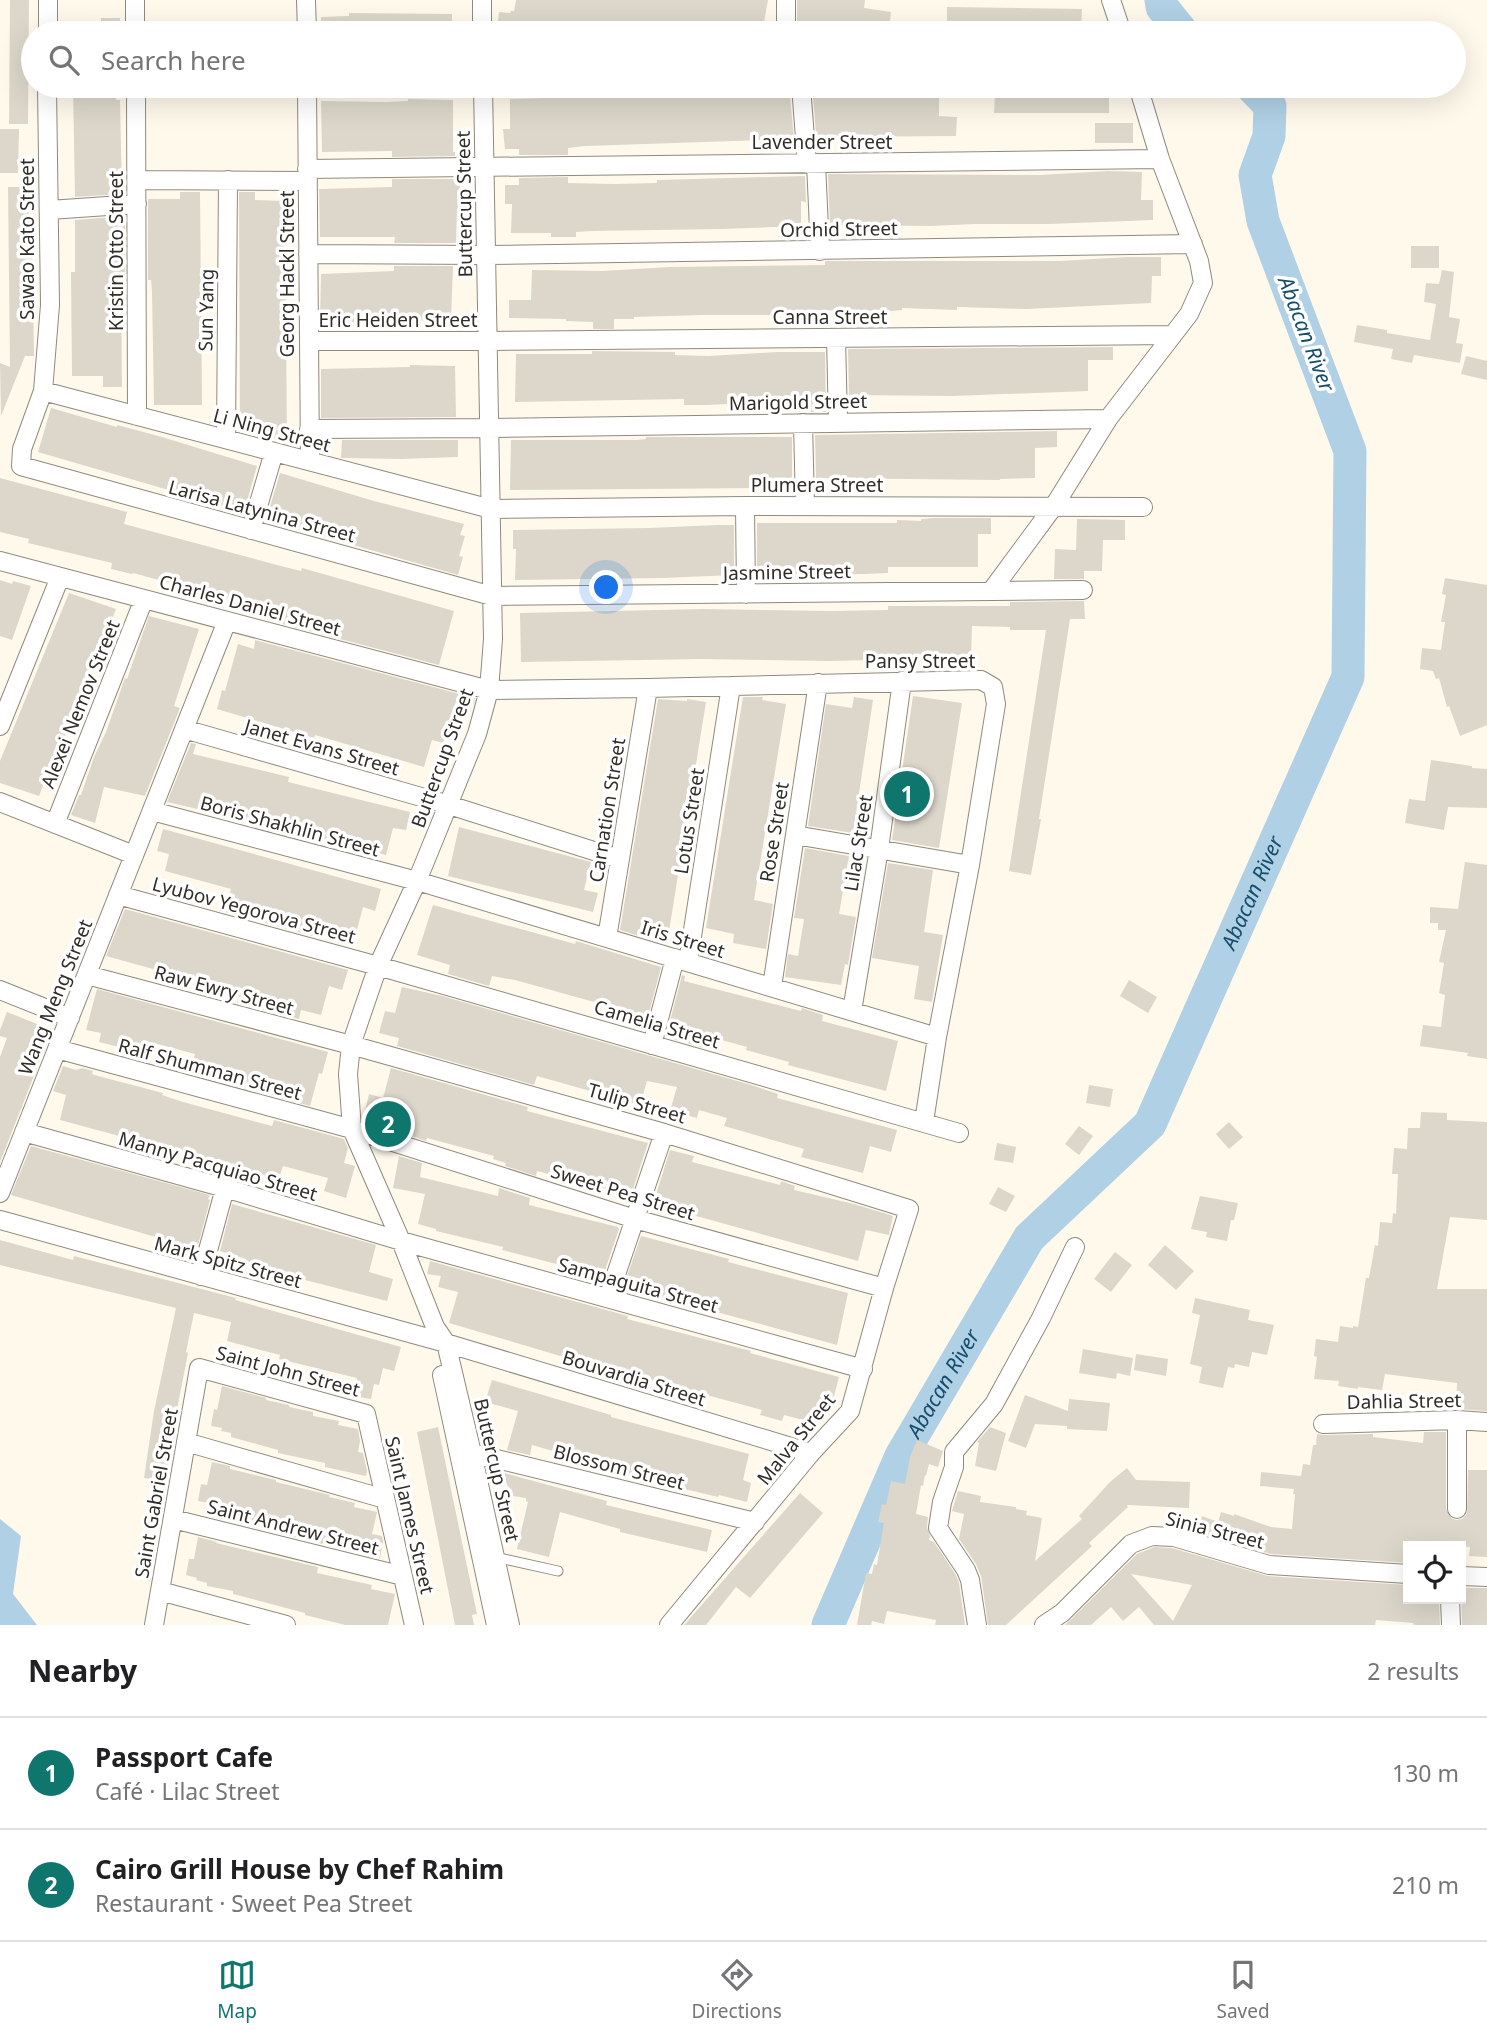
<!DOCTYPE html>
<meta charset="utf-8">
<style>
:root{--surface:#fff;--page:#f6f6f6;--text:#202124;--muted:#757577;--line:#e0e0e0;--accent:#0f766e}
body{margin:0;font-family:"Noto Sans",sans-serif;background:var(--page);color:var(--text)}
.controls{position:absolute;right:21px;bottom:21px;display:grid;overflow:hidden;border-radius:0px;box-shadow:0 7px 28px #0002}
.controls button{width:63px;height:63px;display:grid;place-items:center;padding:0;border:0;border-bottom:2px solid var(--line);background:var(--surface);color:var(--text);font:35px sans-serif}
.you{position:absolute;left:607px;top:588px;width:24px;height:24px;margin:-18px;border:5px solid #fff;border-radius:50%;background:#1a73e8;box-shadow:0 0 0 10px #1a73e833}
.badge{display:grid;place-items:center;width:46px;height:46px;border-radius:50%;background:var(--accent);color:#fff;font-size:23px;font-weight:700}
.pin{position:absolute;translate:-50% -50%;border:4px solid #fff;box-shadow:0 2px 7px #0006}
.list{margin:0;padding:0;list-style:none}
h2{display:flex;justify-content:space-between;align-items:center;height:91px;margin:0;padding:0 28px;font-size:30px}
h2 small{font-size:23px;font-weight:400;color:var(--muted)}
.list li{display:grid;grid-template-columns:46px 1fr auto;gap:21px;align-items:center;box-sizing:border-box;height:112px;padding:0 28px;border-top:2px solid var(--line)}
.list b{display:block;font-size:26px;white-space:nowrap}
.list p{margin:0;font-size:23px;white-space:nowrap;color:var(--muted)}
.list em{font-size:23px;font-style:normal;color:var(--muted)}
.icon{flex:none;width:38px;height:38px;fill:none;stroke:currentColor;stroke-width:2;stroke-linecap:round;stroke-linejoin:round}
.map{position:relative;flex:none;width:1487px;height:1625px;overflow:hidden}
.search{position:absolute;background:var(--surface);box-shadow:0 7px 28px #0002;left:21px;right:21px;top:21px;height:77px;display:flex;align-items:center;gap:18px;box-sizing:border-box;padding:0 24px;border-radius:38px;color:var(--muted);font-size:26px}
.sheet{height:315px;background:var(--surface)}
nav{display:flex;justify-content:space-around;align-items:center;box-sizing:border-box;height:98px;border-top:2px solid var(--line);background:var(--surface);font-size:19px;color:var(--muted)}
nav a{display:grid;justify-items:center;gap:4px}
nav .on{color:var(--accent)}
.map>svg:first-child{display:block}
.water{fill:#b0d0e5}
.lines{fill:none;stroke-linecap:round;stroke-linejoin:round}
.river{stroke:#b0d0e5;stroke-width:33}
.building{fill:#dcd7ca;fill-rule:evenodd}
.lane-casing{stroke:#8f8a7f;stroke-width:11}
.street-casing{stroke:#8f8a7f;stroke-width:20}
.lane{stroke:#fff;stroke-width:9}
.street{stroke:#fff;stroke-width:18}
.labels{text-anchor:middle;stroke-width:7;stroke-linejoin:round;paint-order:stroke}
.street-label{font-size:19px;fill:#302e29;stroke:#fff}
.water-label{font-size:21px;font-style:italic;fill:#154d6b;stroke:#fff}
</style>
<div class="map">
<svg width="1487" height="1625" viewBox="0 0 1487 1625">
<rect width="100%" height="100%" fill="#fff9ec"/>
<path class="water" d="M0,1519L21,1536L13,1594L37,1625H0Z"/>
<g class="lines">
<g class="river">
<path d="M1161,0L1162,7L1183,33"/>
<path id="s1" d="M828,1625L901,1456L1029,1238L1150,1124L1348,677L1350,451L1263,221L1255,175L1269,136L1270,106L1251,86"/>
</g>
</g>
<path class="building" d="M10,0H29L28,124H9Z
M516,0H768L762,33H654L608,25V27L597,25V28L574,26V28L562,26V29L539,28H535V33L497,30L499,12L510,13L511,11H514Z
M797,0H865L864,8L891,12L889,30L860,26L859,33H810L811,32L797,29Z
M947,7L1082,9L1081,33L947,31Z
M349,13L452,14V33H321V17L349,16Z
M101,18H120V33H101Z
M73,86H90V88L116,87V100H120L122,194L75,197Z
M872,88L939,90V116L957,117L956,136L831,137V146H817L813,96L872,95Z
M754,90L787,91V96H790L794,139L585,146L568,148V155H519V149H505L503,129H510V99L731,93V91Z
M995,93H1109V113H994Z
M408,99L453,100V152H455V156L392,157V151L322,152L321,101L386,102L408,101Z
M1095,123H1133V143H1095Z
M0,129H19L18,173H0Z
M1108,171L1142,172L1141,200H1153V220L1050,224H975L930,226L830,225L828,174L1040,175Z
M805,176L806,202L801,201V226L721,229L591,231L576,232V237H551V233H511L512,204H505V185H519V178L568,177V183L614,184L657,183V180Z
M392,179H460V208H457L456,243H394L395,237H320L319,189L392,187Z
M8,187H31L34,356H25L1,416L0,363L10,367Z
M180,192H200L202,405H154L152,291L151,280H148V199H180Z
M239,192H255V200L285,201L287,438H268V427H240Z
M125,216V280H121L122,387H103V376H72L71,272H75V220Z
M1411,246H1439V268H1411Z
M1128,257H1161V276H1152L1151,303L1026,309L957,307V310L902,308V310L891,311L800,310V315H703L634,317V319H614V329H593V322L566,321V319L509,318V300H531L532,270L602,271L670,267L825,265V261H1060Z
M394,266H453L451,320L320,323L321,274L394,271Z
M1442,270L1454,272L1449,317L1460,319L1456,343L1463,344L1460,363L1414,355L1412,363L1391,359L1393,349L1354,342L1357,325L1387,330V333L1430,340L1436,304L1424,302L1426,283L1439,284Z
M1113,347V360H1088V391L953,396L849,395L848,349Z
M592,351L675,352V355L709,356L777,352H825L826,412H810V402H774L706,405H684V399L515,402L516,354H592Z
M1466,356L1487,361V380L1461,374Z
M410,365L455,366L456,417L321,418V369L410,367Z
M51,408L117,427V425L162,437L257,466L244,512L38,452Z
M1057,431V447L1035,448V478L1000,479V480L816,478L815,435Z
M646,437H792V481L770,480V488L510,490L511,440H637L646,439Z
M342,440H458V457L402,459L341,458Z
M280,473L374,501L464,524L460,535L465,536L459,556L463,557L458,575L266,520Z
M0,478L127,512L124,524L277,565L301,571L302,568L454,611L439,665L260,618L262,608L133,573L132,574L111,569L112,563L28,543L29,539L0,532Z
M935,518H991V534H978V567H888V573L866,574L757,575V523H897V520L921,521V519Z
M1077,519L1125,520V540H1103L1102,571H1084V579H1054L1055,549L1076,550Z
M717,525H734V575L662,578L515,580L516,549H513V530L649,528Z
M1445,578L1487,585V725L1460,736L1449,706L1447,707L1439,678L1436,679L1433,671L1420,669L1422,648L1441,650L1445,622H1441L1446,595L1442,594Z
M0,580L12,584L13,581L31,586L12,640L0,636Z
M69,593L116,609L80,703L62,743L50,776L47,775L39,796L0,783V761Z
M1084,601L1085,619H1070L1039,819H1041L1031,875L1009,871L1046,630H1010V627L972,626L971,657L874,658V660L829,661L701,659L521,662L520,613L702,609L831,611L888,610V606H1010V602Z
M149,616L199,629L174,706L180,708L145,796L104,787L95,823L71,815L79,795H81L94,757L106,732L125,678L127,679Z
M255,640L475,698L474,704L457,698L443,743L432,740L424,767L315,735L314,738L217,709L222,690L225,691L238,644L254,649Z
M913,696L962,703L939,848L892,840Z
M743,697H763L762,700L786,704L754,900L773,904L766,949L733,943L734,934L706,928Z
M854,697L873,700L853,833L808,826L826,704L852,708Z
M658,699L687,701V699L706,702L668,937L642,933V937L620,930Z
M191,743L196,744L193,754L289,777L288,782L410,812L406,830L393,828L386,855L275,827L167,802Z
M1431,760L1472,766V768L1487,769V808L1448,807L1444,830L1405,823L1409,799L1425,801Z
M459,827L591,862L584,890L598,893L593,912L448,876Z
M163,829L381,889L375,911L363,907L355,937L315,927L313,936L225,912L231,889L165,871L169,854L157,851Z
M805,848L849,856L839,914L856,917L848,965L845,964L841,985L785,977L788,954L798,956L804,919L794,918Z
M1465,862L1487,865V1059L1467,1056L1468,1053L1420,1046L1423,1025L1441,1027L1445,995L1439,993L1444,963L1439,962L1446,930H1438V923H1430V907L1458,909Z
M888,863L933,870L924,932L943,935L932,1002L914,999L919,966L872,958Z
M433,905L575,944L576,941L661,967L648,1017L515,980L492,976L489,986L448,974L450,965L417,955Z
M125,909L348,970L342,990L329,986L321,1015L301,1010L299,1019L237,1003L240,993L106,956Z
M682,975L685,976L684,981L801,1011L802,1008L823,1015L822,1021L898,1041L886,1091L788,1065L789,1062L746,1050L747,1047L707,1036L704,1048L666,1037Z
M1129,980L1157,997L1148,1013L1120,996Z
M402,987L442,996L748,1084L778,1094L777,1098L897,1130L891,1152L870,1146L863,1173L801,1157L804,1149L724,1126L727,1118L699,1110L697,1118L670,1111L677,1087L647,1081L640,1105L537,1076L534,1085L397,1046L399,1038L379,1033L385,1011L395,1013Z
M97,989L328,1052L322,1074L319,1073L310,1106L280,1098L281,1094L191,1069L195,1054L150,1042L147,1054L99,1042L101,1033L86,1030Z
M7,1012L52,1030L0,1162V1057L7,1038L0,1036V1030Z
M63,1066L76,1070L82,1068L93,1071L92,1074L98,1076L163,1093L162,1095L183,1102L272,1126L274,1120L344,1139L348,1148L344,1163L355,1166L346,1198L324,1191L328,1178L283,1166L279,1178L267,1176L60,1120L66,1095L53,1091Z
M391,1068L528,1107L527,1111L648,1143L631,1195L537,1171L536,1176L505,1166L506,1163L493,1159L494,1156L427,1138L426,1141L403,1133V1131L363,1120L369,1094L383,1098Z
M1089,1085L1113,1089L1110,1107L1086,1103Z
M1421,1112L1447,1113V1120L1487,1122V1220L1450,1217L1437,1289H1487V1411L1456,1409L1457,1383L1385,1374L1382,1390L1358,1387V1389L1338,1386L1339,1381L1314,1379L1317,1357L1314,1356L1316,1339L1338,1342L1340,1326L1353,1328V1326L1358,1327L1366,1278H1369L1375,1245L1378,1246L1380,1222L1392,1223L1393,1213L1396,1214L1398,1174H1392L1394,1148L1407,1149L1408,1128H1420Z
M1229,1122L1243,1137L1229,1149L1216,1134Z
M1079,1126L1093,1136L1079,1155L1065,1144Z
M997,1143L1016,1147L1013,1163L994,1160Z
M31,1146L210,1195L208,1199L210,1200L197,1249L11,1195Z
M670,1150L694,1156L692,1162L780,1185L781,1181L795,1186L794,1190L854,1204L893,1216L889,1235L866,1230L858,1261L653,1204Z
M399,1156L422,1163L420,1177L498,1196L499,1188L530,1198L529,1205L618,1227L619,1229L603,1276L502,1250L503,1247L436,1231V1229L418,1224L425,1194L393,1188Z
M998,1187L1015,1196L1006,1212L989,1204Z
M1200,1196L1238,1203L1234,1220H1231L1227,1241L1206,1237L1207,1232L1191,1229Z
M232,1204L376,1245L369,1272L393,1279L387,1301L305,1280L306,1277L247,1261L246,1259L220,1251Z
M641,1236L729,1259L728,1262L848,1293L837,1345L626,1287L627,1283L625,1282Z
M0,1240L73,1260L74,1256L236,1298L235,1300L401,1347L394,1371L383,1368L379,1385L374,1384L371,1399L353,1396L357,1378L279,1359L280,1355L227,1341L231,1322L194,1313L186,1352L188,1353L172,1435L166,1482L144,1478L154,1411L176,1308L0,1265Z
M1165,1245L1194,1271L1176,1290L1148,1265Z
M1115,1252L1132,1265L1111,1292L1094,1279Z
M430,1261L628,1316L627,1319L751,1351L750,1353L839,1377L832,1404L820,1401L814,1423L784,1415L782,1421L760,1415L762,1410L614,1370V1372L449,1323L458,1292L438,1287L441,1276L427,1274Z
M1195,1298L1250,1310L1248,1320L1274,1325L1267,1355L1252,1352L1249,1367L1235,1364L1234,1368L1228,1367L1223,1388L1199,1383L1202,1367L1190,1364L1200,1315L1192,1313Z
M1083,1349L1133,1358L1130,1376L1117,1373L1116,1379L1079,1373Z
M1136,1354L1168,1359L1166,1376L1134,1370Z
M492,1380L611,1415V1417L749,1454L743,1480L751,1483L747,1502L719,1495L718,1497L618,1473L597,1467L598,1464L532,1445L530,1455L507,1450L518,1411L485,1402Z
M222,1386L266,1398V1400L289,1405V1407L313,1412V1416L339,1421L338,1425L358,1429L360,1441L358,1452L363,1453L367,1471L366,1476L325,1467V1463L278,1453V1450L231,1437V1433L221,1431L222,1428L211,1426L214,1409L217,1410Z
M1025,1395L1068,1411L1069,1399L1110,1403L1107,1431L1067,1429V1426L1035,1424L1026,1448L1008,1441Z
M438,1427L477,1614L472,1615L474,1625H455L417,1432Z
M990,1427L1006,1433L996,1471L975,1466L979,1443L977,1442Z
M1424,1432H1446V1509L1451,1518L1456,1520L1462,1519L1467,1514L1468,1470H1487V1557L1469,1556L1470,1547L1461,1546H1408V1563L1271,1554L1197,1532L1202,1516L1218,1522L1221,1512L1234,1516V1514L1271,1527L1292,1529L1295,1494H1293L1294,1489L1260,1486L1261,1472L1301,1476L1303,1464L1310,1465L1313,1445H1316L1317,1434L1323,1435L1373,1434V1437L1423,1443Z
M917,1440L943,1451L938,1467L929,1464L926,1476L925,1475L923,1486L921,1485L916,1514L928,1517L927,1527L930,1536L929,1540L934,1542L956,1575L959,1583L965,1625H935L936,1620L887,1611L884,1624L872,1621L871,1625H857L866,1573L872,1574L874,1564L877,1565L884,1523L878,1522L882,1504L886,1505L891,1481L905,1484L910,1457Z
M212,1462L230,1466V1469L276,1480V1482L330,1495L329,1497L355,1503L354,1507L377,1512L372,1534L382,1536L383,1541L380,1558L361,1554L362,1551L323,1544L265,1530L266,1524L218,1514L219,1508L208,1506L209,1503L198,1501L201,1484L207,1485Z
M1127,1468L1136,1480L1190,1482L1189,1508L1127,1505L1128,1507L1089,1543L1092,1546L1006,1625H988L981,1576L976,1564L959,1539L964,1514L952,1511L958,1491L981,1496L980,1502L1016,1507V1509L1027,1511L1026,1515L1042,1518L1035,1561L1082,1519L1079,1516L1110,1482Z
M501,1472L607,1501L606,1505L712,1530L707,1552L620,1532V1529L560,1512L549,1557L517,1549L528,1502L526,1501V1498L513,1496Z
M800,1493L823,1513L750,1598L736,1587L706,1625H684Z
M198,1537L217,1542L216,1543L318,1567L317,1573L372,1585L371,1589L395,1594L388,1625H346L329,1621L305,1615V1613L233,1594V1591L207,1586V1583L196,1580L197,1578L186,1575L189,1559H194Z
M1154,1547L1172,1548L1268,1576L1408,1585V1599H1439L1440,1625H1414L1413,1623L1376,1620L1375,1625H1154L1139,1607L1123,1621L1111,1607L1091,1625H1065L1137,1554ZM1131,1574L1192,1585L1173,1621Z
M1461,1588H1487V1625H1462Z"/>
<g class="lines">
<defs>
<path id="lane" d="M495,1557L558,1571"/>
<path id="street" d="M135,0V33
M306,0L307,33
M482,0V33
M1111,0L1122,33
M48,33V0
M786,33V0
M47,86L50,305L43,391L22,449L21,466L492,596L1083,590
M136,86L137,416
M307,86L310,461
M483,86L493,639L489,690L477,734L417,881L378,966L351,1045L348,1074L352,1129L401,1241L435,1327L446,1343L472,1453L510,1625
M801,86L807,164
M307,87L496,86
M816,163L820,251
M307,169L1160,159
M137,180L308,181
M49,210L137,204
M308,254L486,255L1193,244
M836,338L838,422
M309,341H488L1173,335
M43,391L491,509L745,506L1143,507
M803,423L805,506
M309,429L489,428L1108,419
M226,439L228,180
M745,506L746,594
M251,530L274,452
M0,561L489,690L648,688L981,680L993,687L996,704L970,865L937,1037L924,1122
M992,590L1054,506L1108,419L1189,314L1203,283L1199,261L1160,159L1138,86
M0,726L60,577
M184,729L449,805L619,859
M0,802L134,855
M152,811L417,881L937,1037
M55,824L144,599
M795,835L970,865
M118,895L378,966L959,1133
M607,938L648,688
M688,962L731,686
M87,975L351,1045L664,1133L909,1209L884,1288L850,1411L811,1453L669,1625
M772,987L818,683
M0,990L70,1018
M852,1011L879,849L902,681
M652,1045L675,958
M57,1049L352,1129L635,1219L884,1288
M24,1132L225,1188L401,1241L863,1369
M0,1193L227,621
M0,1220L446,1343L811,1453
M201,1276L225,1188
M608,1298L664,1133
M442,1375L496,1625
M1323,1424L1457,1420L1487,1422
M186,1442L385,1499
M472,1453L755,1522
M1457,1509V1420
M173,1519L403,1576
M1461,1576L1487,1577
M160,1591L286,1625
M1450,1599L1451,1625
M154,1625L199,1368L366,1414L414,1625
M977,1625L970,1580L966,1570L938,1528L942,1502L954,1467V1452L994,1404L1041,1318L1075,1247
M1044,1625L1062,1613L1131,1544L1152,1536L1174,1537L1269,1565L1408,1574"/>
</defs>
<use href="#lane" class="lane-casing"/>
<use href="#street" class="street-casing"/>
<use href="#lane" class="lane"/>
<use href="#street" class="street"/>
</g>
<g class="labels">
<g class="street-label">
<text x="822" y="149">Lavender Street</text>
<text transform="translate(464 204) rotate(-91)" y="7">Buttercup Street</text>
<text transform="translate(839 229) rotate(-1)" y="7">Orchid Street</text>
<text transform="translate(27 239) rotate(-90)" y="7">Sawao Kato Street</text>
<text transform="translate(116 251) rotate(-90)" y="7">Kristin Otto Street</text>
<text transform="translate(287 274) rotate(-90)" y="7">Georg Hackl Street</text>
<text transform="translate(206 310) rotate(-89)" y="7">Sun Yang</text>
<text x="830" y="324">Canna Street</text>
<text x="398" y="327">Eric Heiden Street</text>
<text transform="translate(798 402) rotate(-1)" y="7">Marigold Street</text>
<text transform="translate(272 430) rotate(15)" y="7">Li Ning Street</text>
<text x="817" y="492">Plumera Street</text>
<text transform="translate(262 511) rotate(15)" y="7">Larisa Latynina Street</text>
<text transform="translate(787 572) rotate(-1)" y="7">Jasmine Street</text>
<text transform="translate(250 605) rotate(15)" y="7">Charles Daniel Street</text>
<text x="920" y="668">Pansy Street</text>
<text transform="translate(80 704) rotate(-68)" y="7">Alexei Nemov Street</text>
<text transform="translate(322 747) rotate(16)" y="7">Janet Evans Street</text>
<text transform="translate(442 758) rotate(-70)" y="7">Buttercup Street</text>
<text transform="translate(607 810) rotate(-81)" y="7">Carnation Street</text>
<text transform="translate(689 821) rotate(-81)" y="7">Lotus Street</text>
<text transform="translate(290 826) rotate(15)" y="7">Boris Shakhlin Street</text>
<text transform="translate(774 832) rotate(-81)" y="7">Rose Street</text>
<text transform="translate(858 843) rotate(-81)" y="7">Lilac Street</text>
<text transform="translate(254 910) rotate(15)" y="7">Lyubov Yegorova Street</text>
<text transform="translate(683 939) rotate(17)" y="7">Iris Street</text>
<text transform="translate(224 990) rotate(15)" y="7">Raw Ewry Street</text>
<text transform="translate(55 997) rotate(-68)" y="7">Wang Meng Street</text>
<text transform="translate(657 1024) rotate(16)" y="7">Camelia Street</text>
<text transform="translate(210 1069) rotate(15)" y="7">Ralf Shumman Street</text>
<text transform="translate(637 1103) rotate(16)" y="7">Tulip Street</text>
<text transform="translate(218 1166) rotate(16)" y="7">Manny Pacquiao Street</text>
<text transform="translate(623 1192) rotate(17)" y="7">Sweet Pea Street</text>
<text transform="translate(228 1262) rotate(15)" y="7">Mark Spitz Street</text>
<text transform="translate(638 1285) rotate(15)" y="7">Sampaguita Street</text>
<text transform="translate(288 1371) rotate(15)" y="7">Saint John Street</text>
<text transform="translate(634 1378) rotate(17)" y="7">Bouvardia Street</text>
<text transform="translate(1404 1401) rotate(-1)" y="7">Dahlia Street</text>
<text transform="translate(796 1439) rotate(-51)" y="7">Malva Street</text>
<text transform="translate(619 1467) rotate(14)" y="7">Blossom Street</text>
<text transform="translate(497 1470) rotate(77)" y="7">Buttercup Street</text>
<text transform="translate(156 1493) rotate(-80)" y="7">Saint Gabriel Street</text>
<text transform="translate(410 1515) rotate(77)" y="7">Saint James Street</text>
<text transform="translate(293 1527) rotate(14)" y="7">Saint Andrew Street</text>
<text transform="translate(1215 1530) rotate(14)" y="7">Sinia Street</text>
</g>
<g class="water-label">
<text transform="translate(1306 334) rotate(69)" y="7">Abacan River</text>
<text dy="7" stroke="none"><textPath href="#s1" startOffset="856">Abacan River</textPath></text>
<text dy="7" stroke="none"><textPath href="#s1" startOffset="268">Abacan River</textPath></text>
</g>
</g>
</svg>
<div class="controls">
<button><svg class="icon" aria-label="locate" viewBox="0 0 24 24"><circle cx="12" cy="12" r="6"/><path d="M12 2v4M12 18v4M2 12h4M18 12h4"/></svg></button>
</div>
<div class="you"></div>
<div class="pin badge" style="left:907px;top:794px">1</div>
<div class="pin badge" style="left:388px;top:1124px">2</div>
<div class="search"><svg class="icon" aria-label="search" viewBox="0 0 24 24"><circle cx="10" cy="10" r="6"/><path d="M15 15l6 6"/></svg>Search here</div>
</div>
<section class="sheet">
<h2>Nearby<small>2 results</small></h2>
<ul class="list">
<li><span class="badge">1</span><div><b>Passport Cafe</b><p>Café · Lilac Street</p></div><em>130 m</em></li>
<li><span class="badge">2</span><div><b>Cairo Grill House by Chef Rahim</b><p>Restaurant · Sweet Pea Street</p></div><em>210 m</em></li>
</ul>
</section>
<nav>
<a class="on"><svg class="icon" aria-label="map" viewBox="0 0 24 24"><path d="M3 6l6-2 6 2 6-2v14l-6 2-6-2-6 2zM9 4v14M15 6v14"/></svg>Map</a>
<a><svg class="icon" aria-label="directions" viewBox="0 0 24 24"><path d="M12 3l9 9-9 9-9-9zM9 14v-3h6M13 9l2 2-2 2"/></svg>Directions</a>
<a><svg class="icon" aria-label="saved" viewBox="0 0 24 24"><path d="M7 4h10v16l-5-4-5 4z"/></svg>Saved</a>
</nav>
